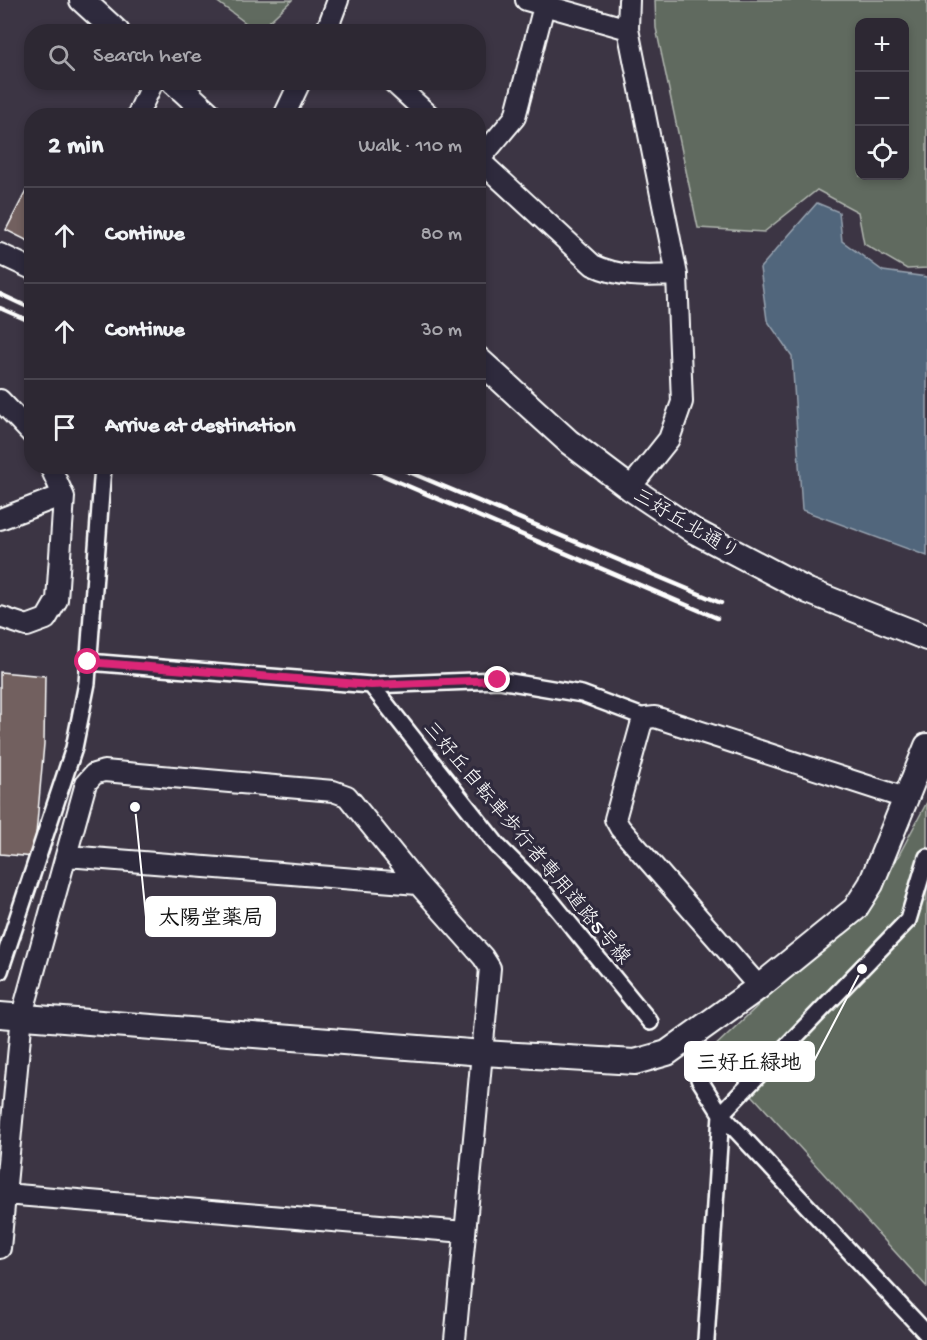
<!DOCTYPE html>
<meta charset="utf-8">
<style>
:root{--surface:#2d2833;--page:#39343f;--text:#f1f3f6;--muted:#a7a6ac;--line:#48444e}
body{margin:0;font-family:"Gochi Hand","Klee One",sans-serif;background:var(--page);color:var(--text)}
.controls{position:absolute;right:18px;top:18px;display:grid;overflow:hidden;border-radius:12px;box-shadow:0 3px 9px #0003}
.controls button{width:54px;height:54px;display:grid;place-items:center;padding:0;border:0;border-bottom:2px solid var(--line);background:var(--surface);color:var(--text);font:30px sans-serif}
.stop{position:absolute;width:18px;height:18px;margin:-14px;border:4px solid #db2777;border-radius:50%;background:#fff}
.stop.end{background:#db2777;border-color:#fff;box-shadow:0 2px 6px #0008}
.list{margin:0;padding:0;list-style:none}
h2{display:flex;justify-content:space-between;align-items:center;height:78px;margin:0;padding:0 24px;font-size:26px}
h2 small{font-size:20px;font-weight:400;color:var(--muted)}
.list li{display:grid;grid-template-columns:39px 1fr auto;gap:18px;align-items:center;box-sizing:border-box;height:96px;padding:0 24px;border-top:2px solid var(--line)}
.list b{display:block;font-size:22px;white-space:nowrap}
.list em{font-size:20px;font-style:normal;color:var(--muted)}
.icon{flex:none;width:33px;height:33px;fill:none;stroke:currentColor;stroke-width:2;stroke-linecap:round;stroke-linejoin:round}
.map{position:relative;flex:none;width:927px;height:1340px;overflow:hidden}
.search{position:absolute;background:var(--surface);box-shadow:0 3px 9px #0003;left:24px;top:24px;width:462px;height:66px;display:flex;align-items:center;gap:15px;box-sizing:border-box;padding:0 21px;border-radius:24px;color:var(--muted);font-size:22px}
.panel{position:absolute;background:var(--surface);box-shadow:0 3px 9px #0003;left:24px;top:108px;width:462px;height:366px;border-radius:24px}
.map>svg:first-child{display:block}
.green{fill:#606b5f;stroke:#b0b5af;stroke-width:1.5;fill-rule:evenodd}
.water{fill:#51667c;stroke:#97a3b0;stroke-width:1.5}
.building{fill:#72605f;stroke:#fff;stroke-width:1.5}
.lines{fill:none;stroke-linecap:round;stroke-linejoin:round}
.pedestrian-casing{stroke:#fff;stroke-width:20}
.minor-casing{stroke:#fff;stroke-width:24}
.tertiary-casing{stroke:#fff;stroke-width:28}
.pedestrian{stroke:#2f2a3d;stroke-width:15}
.minor{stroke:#2f2a3d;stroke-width:20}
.tertiary{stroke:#2f2a3d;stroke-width:24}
.rail{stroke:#fff;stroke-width:4.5}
.route{stroke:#db2777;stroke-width:8}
.labels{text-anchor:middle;stroke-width:6;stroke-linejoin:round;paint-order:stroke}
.street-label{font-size:20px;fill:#fff;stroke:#2f2a3d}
.leader{fill:none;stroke:#fff;stroke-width:2}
.callout-dot{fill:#fff;stroke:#2f2a3d;stroke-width:2}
.callout{fill:#fff;stroke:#fff;stroke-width:2}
.callout-label{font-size:21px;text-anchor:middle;font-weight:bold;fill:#111}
</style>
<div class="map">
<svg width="927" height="1340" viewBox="0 0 927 1340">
<rect width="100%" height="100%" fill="#3c3544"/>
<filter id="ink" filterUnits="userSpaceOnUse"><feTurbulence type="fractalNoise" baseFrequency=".0167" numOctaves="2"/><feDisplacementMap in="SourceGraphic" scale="12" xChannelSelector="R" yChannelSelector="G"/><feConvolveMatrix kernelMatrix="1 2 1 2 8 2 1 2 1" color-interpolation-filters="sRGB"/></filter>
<g filter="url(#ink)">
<path class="green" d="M215,0H292L258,32Z
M655,0H927V268L907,269L864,244L858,212L817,190L764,232L698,228L656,28ZM904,22V176H860V22Z
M927,802V1287L711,1050L881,889Z"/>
<path class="water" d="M817,203L839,212L842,241L883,271L927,277V556L802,510L792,356L767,320L760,268Z"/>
<path class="building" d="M26,191L32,194V243L6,230Z
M0,672L45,676L44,744L34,857L0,854Z"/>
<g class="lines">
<defs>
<path id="pedestrian" d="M88,662L371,685L498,846L543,891L650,1022
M371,685L499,680L582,694L646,718
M0,971L74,748L87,683L103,466
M699,1079L721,1114L927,1334
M706,1340L721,1114L908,920L927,857"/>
<path id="minor" d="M526,0L628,29
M629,0L628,29L677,275L682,402L669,439L630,488
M326,32L338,0
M393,82L430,116
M137,116L153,82
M284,116L300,82
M478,159L593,265C621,278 647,276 677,275
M479,160L515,117L544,6
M0,254L32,269
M0,400L32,434
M0,519L63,495
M0,617L27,626L46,619L57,600L64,497L50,466
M67,856L418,884
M759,987L620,828L615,819L641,725L646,718L655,717L905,798
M5,1194L465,1232
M0,1248L22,1015L86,783L94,774L104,771L333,791L347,796L418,884L483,957L490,968L455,1340"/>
<path id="tertiary" d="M82,0L117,32
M174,82L211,116
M478,359L569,442L630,488L694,531L808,591L927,638
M0,1015L483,1053L635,1062L667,1053L759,987L855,909L871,884L927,746"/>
</defs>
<use href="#pedestrian" class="pedestrian-casing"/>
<use href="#minor" class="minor-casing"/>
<use href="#tertiary" class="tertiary-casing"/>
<use href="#pedestrian" class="pedestrian"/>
<use href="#minor" class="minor"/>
<use href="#tertiary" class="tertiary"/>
<path class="rail" d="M0,294L32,309
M0,308L32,322
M361,466L717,618
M395,466L721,603"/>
</g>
</g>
<g class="lines" filter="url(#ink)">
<path class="route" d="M88,662L371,685L498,680"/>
</g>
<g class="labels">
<g class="street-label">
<text transform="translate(687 523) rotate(31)" y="7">三好丘北通り</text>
<text transform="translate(528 842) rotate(50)" y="7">三好丘自転車歩行者専用道路5号線</text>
</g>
</g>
<path class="leader" d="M135 807L146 917M862 969L814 1061"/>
<g class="callout-dot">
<circle cx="135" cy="807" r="6"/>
<circle cx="862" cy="969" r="6"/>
</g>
<g class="callout">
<rect x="146" y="897" width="129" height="39" rx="6"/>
<rect x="685" y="1042" width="129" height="39" rx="6"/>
</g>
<g class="callout-label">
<text x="211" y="924">太陽堂薬局</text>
<text x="749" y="1069">三好丘緑地</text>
</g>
</svg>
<div class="controls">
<button>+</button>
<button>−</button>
<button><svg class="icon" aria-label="locate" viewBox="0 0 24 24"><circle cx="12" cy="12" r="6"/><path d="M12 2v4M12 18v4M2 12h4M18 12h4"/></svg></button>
</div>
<div class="stop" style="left:88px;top:662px"></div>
<div class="stop end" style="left:498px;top:680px"></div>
<div class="search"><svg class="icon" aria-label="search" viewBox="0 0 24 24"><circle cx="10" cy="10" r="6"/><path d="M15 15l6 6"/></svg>Search here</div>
<section class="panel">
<h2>2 min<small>Walk · 110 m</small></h2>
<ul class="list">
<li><svg class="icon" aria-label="ahead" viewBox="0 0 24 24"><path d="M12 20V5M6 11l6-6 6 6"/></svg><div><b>Continue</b></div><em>80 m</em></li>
<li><svg class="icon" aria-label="ahead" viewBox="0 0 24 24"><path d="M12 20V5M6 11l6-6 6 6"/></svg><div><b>Continue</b></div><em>30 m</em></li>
<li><svg class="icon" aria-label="arrive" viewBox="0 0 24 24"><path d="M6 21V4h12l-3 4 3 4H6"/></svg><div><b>Arrive at destination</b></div></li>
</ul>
</section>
</div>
